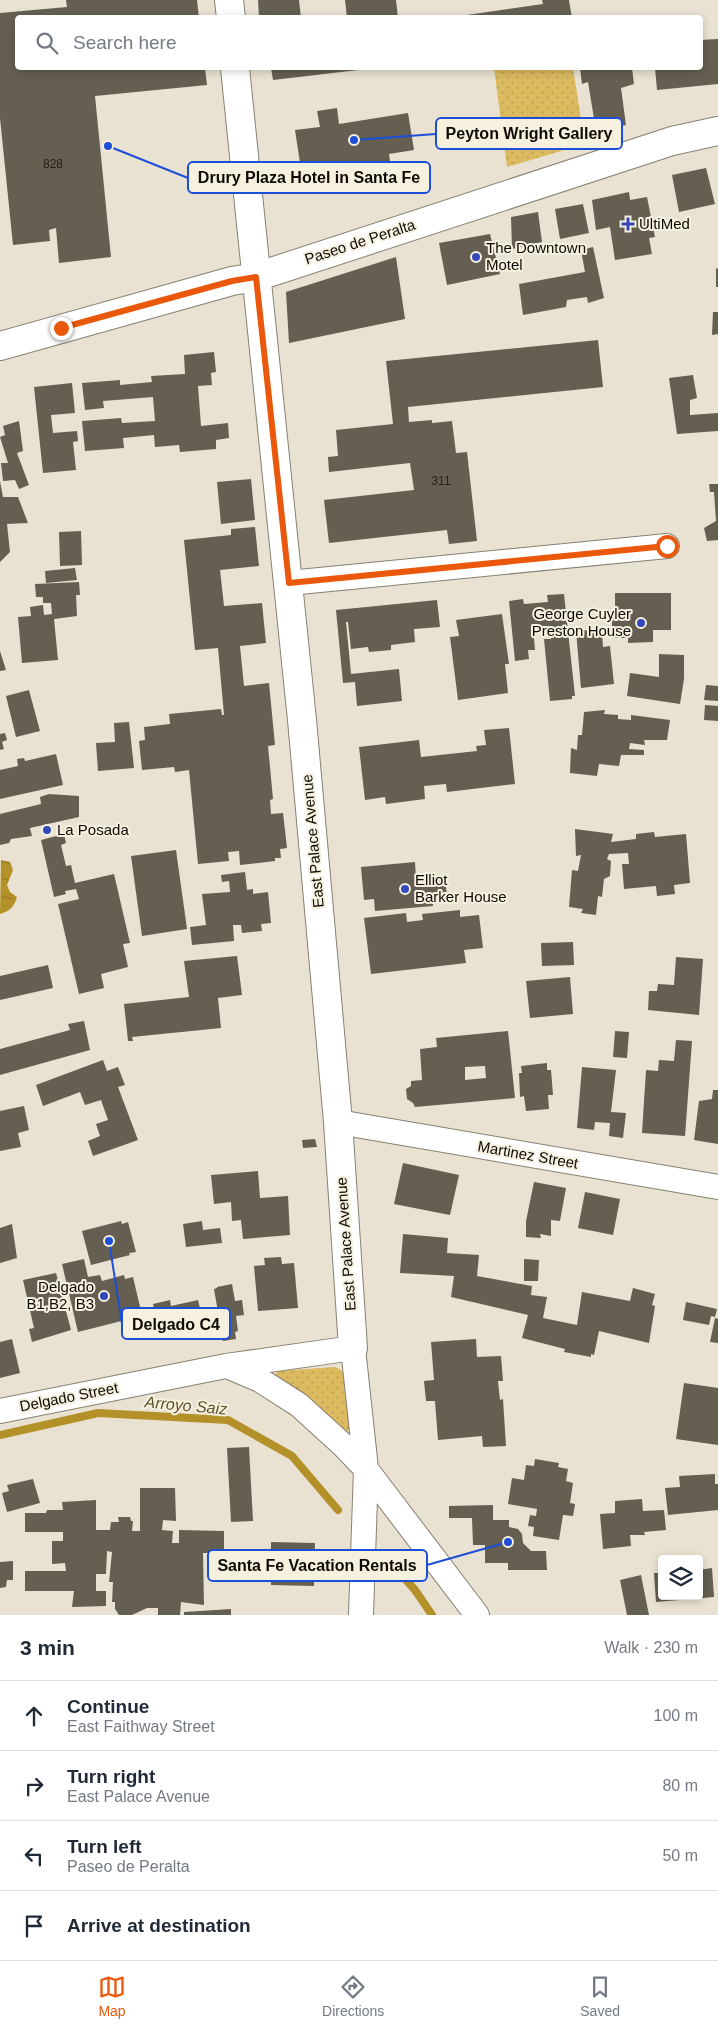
<!DOCTYPE html>
<meta charset="utf-8">
<style>
:root{--surface:#fff;--page:#f2f2f3;--text:#1f2937;--muted:#747a83;--line:#e0e1e3;--accent:#ea580c}
body{margin:0;font-family:Helvetica,sans-serif;background:var(--page);color:var(--text)}
.controls{position:absolute;right:15px;bottom:15px;display:grid;overflow:hidden;border-radius:5px;box-shadow:0 2px 8px #0003}
.controls button{width:45px;height:45px;display:grid;place-items:center;padding:0;border:0;border-bottom:1px solid var(--line);background:var(--surface);color:var(--text);font:25px sans-serif}
.stop{position:absolute;width:15px;height:15px;margin:-11px;border:4px solid #ea580c;border-radius:50%;background:#fff}
.stop.end{background:#ea580c;border-color:#fff;box-shadow:0 1px 5px #0008}
.list{margin:0;padding:0;list-style:none}
h2{display:flex;justify-content:space-between;align-items:center;height:65px;margin:0;padding:0 20px;font-size:21px}
h2 small{font-size:16px;font-weight:400;color:var(--muted)}
.list li{display:grid;grid-template-columns:32px 1fr auto;gap:15px;align-items:center;box-sizing:border-box;height:70px;padding:0 20px;border-top:1px solid var(--line)}
.list b{display:block;font-size:19px;white-space:nowrap}
.list p{margin:0;font-size:16px;white-space:nowrap;color:var(--muted)}
.list em{font-size:16px;font-style:normal;color:var(--muted)}
.icon{flex:none;width:28px;height:28px;fill:none;stroke:currentColor;stroke-width:2;stroke-linecap:round;stroke-linejoin:round}
.map{position:relative;flex:none;width:718px;height:1615px;overflow:hidden}
.search{position:absolute;background:var(--surface);box-shadow:0 2px 8px #0003;left:15px;right:15px;top:15px;height:55px;display:flex;align-items:center;gap:12px;box-sizing:border-box;padding:0 18px;border-radius:5px;color:var(--muted);font-size:19px}
.sheet{height:345px;background:var(--surface)}
nav{display:flex;justify-content:space-around;align-items:center;box-sizing:border-box;height:70px;border-top:1px solid var(--line);background:var(--surface);font-size:14px;color:var(--muted)}
nav a{display:grid;justify-items:center;gap:2px}
nav .on{color:var(--accent)}
.map>svg:first-child{display:block}
.park{fill:url(#park-dots)}
.water{fill:url(#water-ripples)}
.lines{fill:none;stroke-linecap:round;stroke-linejoin:round}
.stream{stroke:#b39028;stroke-width:8}
.building{fill:#645f51;fill-rule:evenodd}
.street-casing{stroke:#878172;stroke-width:26}
.secondary-casing{stroke:#878172;stroke-width:30}
.street{stroke:#fff;stroke-width:24}
.secondary{stroke:#fff;stroke-width:28}
.route{stroke:#ea580c;stroke-width:6}
.poi-dot{fill:#3149ba;stroke:#f6f0df;stroke-width:2}
.labels{text-anchor:middle;stroke-width:4;stroke-linejoin:round;paint-order:stroke}
.number-label{font-size:12px;fill:#232019}
.poi-label{font-size:15px;fill:#0d0b06;stroke:#f6f0df;text-anchor:start}
.street-label{font-size:15px;fill:#0d0b06;stroke:#f6f0df}
.water-label{font-size:16px;font-style:italic;fill:#605128;stroke:#f6f0df}
.leader{fill:none;stroke:#1d4ed8;stroke-width:2}
.callout-dot{fill:#1d4ed8;stroke:#f6f0df;stroke-width:2}
.callout{fill:#f6f0df;stroke:#1d4ed8;stroke-width:2}
.callout-label{font-size:16px;text-anchor:middle;font-weight:bold;fill:#0d0b06}
</style>
<div class="map">
<svg width="718" height="1615" viewBox="0 0 718 1615">
<defs>
<pattern id="park-dots" width="8" height="8" patternUnits="userSpaceOnUse" patternTransform="scale(1.25)"><rect width="8" height="8" fill="#dbba60"/><path d="M2 2h.1M6 6h.1" fill="none" stroke="#bb9f52" stroke-width="1.8" stroke-linecap="round"/></pattern>
<pattern id="water-ripples" width="26" height="14" patternUnits="userSpaceOnUse" patternTransform="scale(1.25)"><rect width="26" height="14" fill="#b39028"/><path d="M2 4q2-2 4 0t4 0M15 11q2-2 4 0t4 0" fill="none" stroke="#907420"/></pattern>
</defs>
<rect width="100%" height="100%" fill="#e9e2d2"/>
<path class="park" d="M494,68H573L585,144L507,167Z
M335,1367L341,1370L345,1376L346,1397L350,1427L348,1432L343,1430L275,1375L278,1371Z"/>
<path class="water" d="M1,860L10,862L13,870L7,885L10,892L17,897C14,907 10,911 0,914Z"/>
<g class="lines">
<path class="stream" d="M0,1435L98,1413L228,1420L292,1456L338,1510
M383,1554L415,1590L432,1615"/>
</g>
<path class="building" d="M66,0H197L199,18H18V68H205L207,85L95,96L111,257L59,263L56,228L49,230L50,241L13,245L0,118V13L67,7Z
M258,0H299L301,18H259Z
M345,0H396L398,18H347Z
M542,0H569L572,18H446L543,4Z
M718,39V84L657,90L655,68H700V40Z
M271,68H367V69L273,80Z
M580,68H632L634,84L621,88L626,125L596,131L588,82L582,84Z
M337,108L339,124L408,113L414,150L389,154L392,176L304,189L295,130L320,127L317,111Z
M706,168L715,204L679,212L672,175Z
M629,192L630,200L647,197L655,237L649,238L652,254L615,260L610,227L596,230L592,200Z
M583,204L589,233L560,239L555,209Z
M538,212L542,242L512,249L511,217Z
M490,234L500,274L447,285L439,243Z
M593,247L604,298L588,303L587,297L567,300L566,307L523,315L519,284L585,272L581,250Z
M396,257L405,319L289,343L286,292Z
M716,268L718,269V287H716Z
M713,312H718V334L712,335Z
M598,340L603,387L408,407L409,422L432,420V423L452,421L456,453L467,452L477,541L449,544L447,530L329,543L324,500L414,490L410,463L329,472L328,457L338,456L336,430L393,424L386,361Z
M214,352L216,372L211,373L212,385L198,386L201,426L228,423L229,438L216,440V449L180,452L179,445L155,447L154,435L123,438L124,448L85,451L82,421L121,418L122,423L155,421L153,397L103,401L104,408L85,410L82,383L120,380V385L152,382L151,376L185,374L184,355Z
M693,375L697,398L690,400V415L718,413V431L677,434L669,378Z
M72,383L75,413L51,415L53,433L77,431L78,441L73,442L76,470L43,473L34,387Z
M19,421L23,451L17,453L29,485L19,489L15,480L3,481L1,463H8L0,437L5,435L3,426Z
M251,479L255,520L221,524L217,482Z
M0,481L3,497H18L28,523L7,524L10,552L0,562Z
M709,484H718V540L707,541L704,528L716,521L714,492H710Z
M255,527L259,566L220,570L224,606L262,603L266,643L240,646L244,686L269,683L275,745L268,746L273,799L270,800L271,814L283,813L287,848L280,849L281,858H275V861L240,865L239,851L228,852L229,861L198,864L189,770L175,772L174,767L142,770L139,741L145,740L144,727L170,724L169,714L221,709L222,715H224L218,648L195,650L184,540L231,535V529Z
M81,531L82,565L60,566L59,532Z
M75,568L77,580L46,583L45,571Z
M79,582L80,595H76L77,616L54,619L58,660L22,663L18,617L31,616L30,607L43,605L44,615L52,614L51,603H43V597H36L35,584Z
M615,593H671V630H653V642L628,643V638H612V616H615Z
M564,594L575,696H572V699L550,701L544,639H551L550,626L533,628L535,650H528L529,659L515,661L509,601L523,599L524,604L548,602L547,595Z
M437,600L440,627L414,629L415,642L391,645V650L369,652L368,647L351,649L348,622H346L351,674L399,669L402,701L357,706L355,682L343,683L336,610Z
M502,614L509,664H505L508,693L458,700L450,637L459,636L456,620Z
M592,630V633L602,632L603,647L610,646L614,684L581,688L576,631Z
M0,651L6,670L0,671Z
M659,654L684,655V679L680,704L627,696L630,673L659,677Z
M706,685L718,686V701L704,700Z
M29,690L40,731L16,737L6,696Z
M705,705L718,706V721L704,720Z
M605,710L604,714L618,715V719L631,720V715L670,720L667,740H644L645,745L630,743L629,749L644,750V755H621L619,766L599,764L597,776L570,773L571,748L577,750L578,735H582L584,712Z
M129,722L134,768L98,771L96,743L115,742L114,723Z
M509,728L515,784L447,792L446,784L424,786L425,799L386,804L385,797L365,800L359,747L419,740L421,757L477,751L476,746L486,745L484,730Z
M5,733L7,740L2,742L4,749L0,750V734Z
M56,754L63,785L0,799V770L18,766L17,759L24,758L25,761Z
M49,794L79,796V817L30,828L32,836L11,839L9,843L0,845V814L41,804L40,797Z
M575,829L613,834L611,842L636,839V834L654,832L655,837L686,834L690,883L674,885L675,894L657,896L656,886L624,889L622,864H629L628,853L609,854L607,859L611,861L610,876L604,879L602,897L598,896L596,915L581,913L583,909L569,907L572,870L578,871L581,855L576,856Z
M64,834L66,843L61,845L66,866L71,865L75,883L114,874L130,943L123,944L128,967L101,974L104,988L79,994L58,904L79,899L76,889L65,891L66,894L54,897L41,840Z
M176,850L187,929L142,936L131,856Z
M415,862L416,879L445,876L447,898L433,900V906L375,911L374,899L364,900L361,867Z
M245,872L247,890L253,889V894L268,892L271,923L261,924L262,931L242,933L241,925H233L234,941L192,945L190,927L206,925L202,894L230,892L229,881L222,882L221,875Z
M460,910V917L479,915L483,948L464,950L466,963L371,974L364,918L406,913L407,922L423,920L422,914Z
M573,942L574,965L542,966L541,943Z
M237,956L242,995L218,998L221,1028L132,1037L133,1041H128L124,1004L189,997L184,961Z
M676,957L703,959L699,1015L648,1010L649,991H657L658,984L674,985Z
M48,965L53,988L0,1000V976Z
M570,977L573,1014L530,1018L526,981Z
M84,1021L90,1050L0,1075V1049L70,1030L68,1024Z
M508,1031L515,1098L415,1107L413,1103L407,1099L406,1089L411,1086V1081L422,1080L420,1049L437,1047L436,1038ZM485,1066L486,1078L465,1080V1067Z
M615,1031L629,1032L627,1058L613,1057Z
M676,1040L692,1041L685,1136L642,1133L646,1070L658,1071L659,1060L674,1061Z
M103,1060L107,1071L118,1067L125,1085L118,1087L138,1140L93,1156L88,1141L100,1136L96,1124L108,1120L101,1100L85,1105L80,1092L43,1106L36,1085Z
M547,1063V1070H551L553,1095H548L549,1109L526,1111L524,1096L520,1097L519,1073H522L521,1066Z
M582,1067L616,1070L611,1112L626,1113L623,1138L609,1136L610,1123L595,1122L594,1130L577,1128Z
M713,1090H718V1144L694,1140L699,1101L712,1099Z
M24,1106L29,1130L18,1133L21,1147L0,1151V1111Z
M315,1139L317,1147L303,1148L302,1140Z
M403,1163L459,1175L450,1215L394,1204Z
M258,1171L260,1198L288,1196L290,1235L243,1239L241,1220L232,1221L231,1202L214,1204L211,1175Z
M534,1182L566,1188L560,1221L551,1220V1236L540,1234L541,1238L526,1237V1221Z
M585,1192L620,1199L613,1235L578,1228Z
M121,1221L122,1224L128,1222L136,1252L129,1253L130,1255L91,1265L82,1231Z
M202,1221L203,1230L220,1228L222,1243L186,1247L183,1224Z
M12,1224L17,1258L0,1263V1228Z
M403,1234L448,1238L447,1253L479,1255L477,1276L532,1286L531,1295L547,1297L543,1318L577,1325L582,1292L630,1301L633,1288L655,1294L652,1305L655,1306L649,1343L599,1331L594,1355L591,1354V1357L564,1352L565,1349L522,1338L528,1315L451,1297L454,1276L400,1273Z
M281,1257L282,1264L294,1263L298,1308L258,1311L254,1266L265,1265L264,1258Z
M84,1259L88,1277L100,1275L102,1281L124,1275L125,1279L133,1277L141,1311L133,1313V1318L78,1332L62,1264Z
M524,1259L539,1260L538,1281H524Z
M56,1273L71,1330L32,1342L29,1329L34,1328L23,1280Z
M232,1284L235,1301L242,1300L244,1315L236,1316L238,1331L235,1332L236,1339L223,1341L214,1289L217,1288V1287Z
M170,1300L171,1306L198,1300L205,1329L177,1335L174,1323L158,1326L153,1304Z
M686,1302L717,1309L715,1317L711,1316L709,1325L683,1320Z
M715,1318L718,1319V1343L710,1342Z
M12,1339L20,1373L0,1378V1342Z
M476,1339L477,1357L501,1356L503,1381H498L500,1400L503,1399L506,1446L483,1447L482,1436L438,1440L435,1401H426L424,1381L434,1380L431,1342Z
M684,1383L718,1388V1445L676,1439Z
M249,1447L253,1521L231,1522L227,1448Z
M535,1459L559,1463L558,1467L568,1469L566,1481L573,1483L570,1503L575,1504L573,1516L563,1515L559,1540L533,1536L534,1527L528,1526L530,1515L536,1516L537,1509L508,1504L512,1478L524,1480L526,1465L534,1466Z
M715,1474V1484H718V1510L668,1515L665,1488L680,1487L679,1476Z
M33,1479L40,1503L7,1512L2,1493L9,1491L7,1485Z
M140,1488H175L176,1521L163,1520L162,1530L173,1531L172,1543H179V1530L224,1531V1553H203L204,1605L181,1602L180,1615H158V1608H147L132,1615H119L115,1609V1602H112L113,1582H109L112,1552L107,1551L106,1574H96V1591H106V1606L72,1607L74,1591H25V1571H66L65,1563L52,1564V1541H63V1532H25V1513H46L47,1510H63L62,1502L96,1500V1530H110L111,1522H119L118,1517H130L131,1521H133L132,1531H140Z
M642,1499L643,1511L664,1510L666,1530L644,1532L645,1535H630L631,1546L603,1549L600,1514L615,1513V1501Z
M493,1505V1520H509V1527L518,1529L522,1534L523,1543L531,1551H546L547,1570H508V1563H485V1545H473L472,1518H449V1506Z
M271,1542L315,1543L314,1586L271,1585Z
M256,1549H269V1581L257,1580Z
M13,1561V1580H7L6,1587L0,1588V1562Z
M712,1568L714,1597L656,1602L654,1573H662V1596H699V1570Z
M641,1575L649,1615H627L620,1580Z
M231,1609V1615H184V1612Z"/>
<g class="lines">
<defs>
<path id="street" d="M289,583L667,546
M338,1122L718,1187
M227,1366L260,1380L299,1405L344,1446L366,1469L477,1615
M0,1411L226,1366L353,1348L366,1469L361,1615"/>
<path id="secondary" d="M229,0L231,18
M235,68L302,720L338,1122L353,1348
M0,346L232,281L256,277L672,141L718,131"/>
</defs>
<use href="#street" class="street-casing"/>
<use href="#secondary" class="secondary-casing"/>
<use href="#street" class="street"/>
<use href="#secondary" class="secondary"/>
</g>
<g class="lines">
<path class="route" d="M61,328L232,281L256,277L289,583L667,546"/>
</g>
<g class="poi-dot">
<path d="M625.5 216.5h5v5h5v5h-5v5h-5v-5h-5v-5h5z"/>
<circle cx="476" cy="257" r="5"/>
<circle cx="641" cy="623" r="5"/>
<circle cx="47" cy="830" r="5"/>
<circle cx="405" cy="889" r="5"/>
<circle cx="104" cy="1296" r="5"/>
</g>
<g class="labels">
<g class="number-label">
<text x="53" y="168">828</text>
<text x="441" y="485">311</text>
</g>
<g class="poi-label">
<text x="639" y="229">UltiMed</text>
<text x="486" y="253">The Downtown<tspan x="486" dy="17">Motel</tspan></text>
<text x="631" y="619" text-anchor="end">George Cuyler<tspan x="631" dy="17">Preston House</tspan></text>
<text x="57" y="835">La Posada</text>
<text x="415" y="885">Elliot<tspan x="415" dy="17">Barker House</tspan></text>
<text x="94" y="1292" text-anchor="end">Delgado<tspan x="94" dy="17">B1,B2, B3</tspan></text>
</g>
<g class="street-label">
<text transform="translate(360 242) rotate(-18)" y="5">Paseo de Peralta</text>
<text transform="translate(313 841) rotate(-95)" y="5">East Palace Avenue</text>
<text transform="translate(528 1155) rotate(10)" y="5">Martinez Street</text>
<text transform="translate(346 1244) rotate(-94)" y="5">East Palace Avenue</text>
<text transform="translate(69 1397) rotate(-11)" y="5">Delgado Street</text>
</g>
<g class="water-label">
<text transform="translate(186 1405) rotate(5)" y="6">Arroyo Saiz</text>
</g>
</g>
<path class="leader" d="M354 140L436 134M108 146L188 178M109 1241L122 1324M508 1542L427 1565"/>
<g class="callout-dot">
<circle cx="354" cy="140" r="5"/>
<circle cx="108" cy="146" r="5"/>
<circle cx="109" cy="1241" r="5"/>
<circle cx="508" cy="1542" r="5"/>
</g>
<g class="callout">
<rect x="436" y="118" width="186" height="31" rx="5"/>
<rect x="188" y="162" width="242" height="31" rx="5"/>
<rect x="122" y="1308" width="108" height="31" rx="5"/>
<rect x="208" y="1550" width="219" height="31" rx="5"/>
</g>
<g class="callout-label">
<text x="529" y="139">Peyton Wright Gallery</text>
<text x="309" y="183">Drury Plaza Hotel in Santa Fe</text>
<text x="176" y="1330">Delgado C4</text>
<text x="317" y="1571">Santa Fe Vacation Rentals</text>
</g>
</svg>
<div class="controls">
<button><svg class="icon" aria-label="layers" viewBox="0 0 24 24"><path d="M12 4l9 5-9 5-9-5zM3 14l9 5 9-5"/></svg></button>
</div>
<div class="stop" style="left:667px;top:546px"></div>
<div class="stop end" style="left:61px;top:328px"></div>
<div class="search"><svg class="icon" aria-label="search" viewBox="0 0 24 24"><circle cx="10" cy="10" r="6"/><path d="M15 15l6 6"/></svg>Search here</div>
</div>
<section class="sheet">
<h2>3 min<small>Walk · 230 m</small></h2>
<ul class="list">
<li><svg class="icon" aria-label="ahead" viewBox="0 0 24 24"><path d="M12 20V5M6 11l6-6 6 6"/></svg><div><b>Continue</b><p>East Faithway Street</p></div><em>100 m</em></li>
<li><svg class="icon" aria-label="right" viewBox="0 0 24 24"><path d="M7 20v-9h11M14 6l5 5-5 5"/></svg><div><b>Turn right</b><p>East Palace Avenue</p></div><em>80 m</em></li>
<li><svg class="icon" aria-label="left" viewBox="0 0 24 24"><path d="M17 20v-9H6M10 6l-5 5 5 5"/></svg><div><b>Turn left</b><p>Paseo de Peralta</p></div><em>50 m</em></li>
<li><svg class="icon" aria-label="arrive" viewBox="0 0 24 24"><path d="M6 21V4h12l-3 4 3 4H6"/></svg><div><b>Arrive at destination</b></div></li>
</ul>
</section>
<nav>
<a class="on"><svg class="icon" aria-label="map" viewBox="0 0 24 24"><path d="M3 6l6-2 6 2 6-2v14l-6 2-6-2-6 2zM9 4v14M15 6v14"/></svg>Map</a>
<a><svg class="icon" aria-label="directions" viewBox="0 0 24 24"><path d="M12 3l9 9-9 9-9-9zM9 14v-3h6M13 9l2 2-2 2"/></svg>Directions</a>
<a><svg class="icon" aria-label="saved" viewBox="0 0 24 24"><path d="M7 4h10v16l-5-4-5 4z"/></svg>Saved</a>
</nav>
